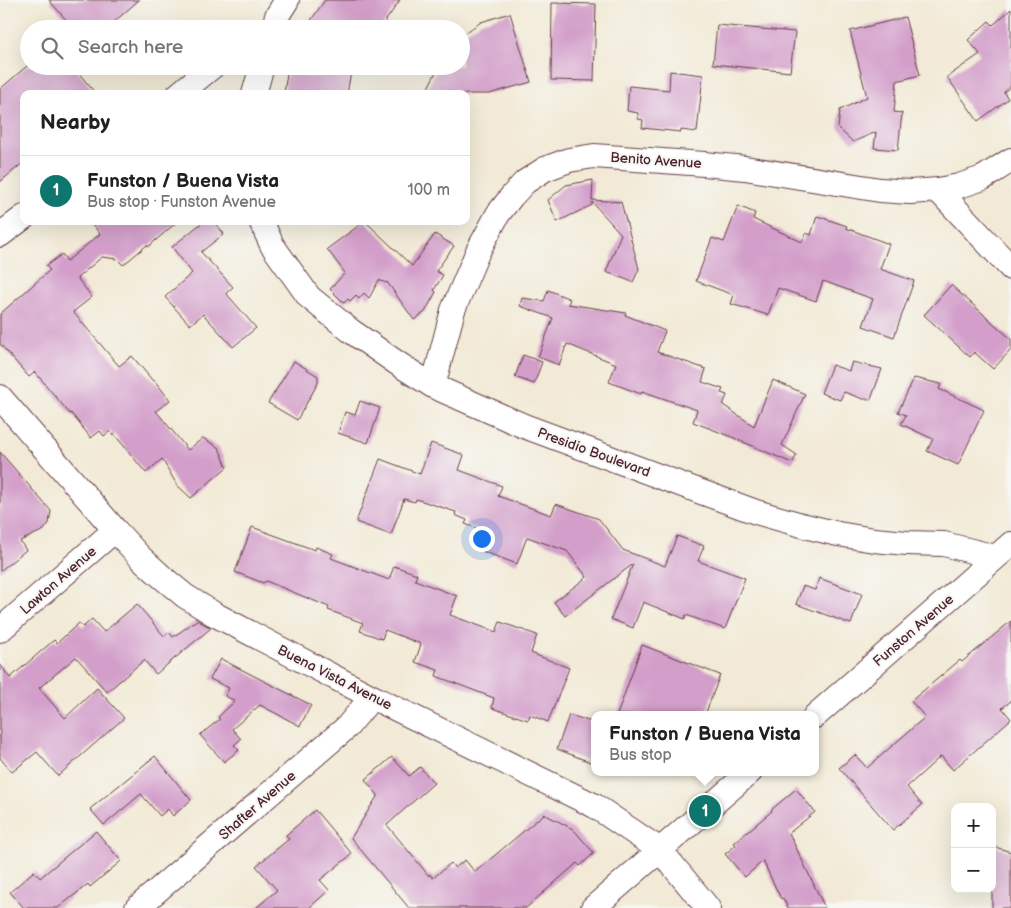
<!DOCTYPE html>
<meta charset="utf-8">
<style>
:root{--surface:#fff;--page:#f2f2f2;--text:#202124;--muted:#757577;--line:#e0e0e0;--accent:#0f766e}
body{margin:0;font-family:"Balsamiq Sans",sans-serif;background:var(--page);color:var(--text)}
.controls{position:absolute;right:15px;bottom:15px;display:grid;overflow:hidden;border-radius:10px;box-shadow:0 5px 20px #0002}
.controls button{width:45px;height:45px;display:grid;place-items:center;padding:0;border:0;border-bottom:1px solid var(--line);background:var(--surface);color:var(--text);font:25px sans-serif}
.you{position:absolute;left:481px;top:538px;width:18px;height:18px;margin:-12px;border:4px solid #fff;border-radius:50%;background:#1a73e8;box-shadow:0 0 0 8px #1a73e833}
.badge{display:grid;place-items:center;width:32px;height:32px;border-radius:50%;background:var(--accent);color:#fff;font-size:16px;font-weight:700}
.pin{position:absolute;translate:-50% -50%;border:2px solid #fff;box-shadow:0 1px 5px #0006}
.popup{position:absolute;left:591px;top:711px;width:228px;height:65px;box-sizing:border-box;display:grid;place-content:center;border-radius:10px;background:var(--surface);filter:drop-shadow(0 1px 4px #0005);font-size:16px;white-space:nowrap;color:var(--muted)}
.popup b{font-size:19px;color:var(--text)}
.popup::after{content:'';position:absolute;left:50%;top:100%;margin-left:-10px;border:10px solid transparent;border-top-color:var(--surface)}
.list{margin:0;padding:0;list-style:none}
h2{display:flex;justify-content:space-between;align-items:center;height:65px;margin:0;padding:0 20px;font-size:21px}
h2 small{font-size:16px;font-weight:400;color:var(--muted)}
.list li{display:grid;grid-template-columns:32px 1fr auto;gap:15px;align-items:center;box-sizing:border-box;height:70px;padding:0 20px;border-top:1px solid var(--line)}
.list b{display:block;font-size:19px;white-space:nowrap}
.list p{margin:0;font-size:16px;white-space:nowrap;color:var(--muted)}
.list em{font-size:16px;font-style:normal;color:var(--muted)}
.icon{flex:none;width:28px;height:28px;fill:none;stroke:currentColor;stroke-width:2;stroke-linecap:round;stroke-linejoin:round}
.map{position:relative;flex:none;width:1011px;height:908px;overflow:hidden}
.search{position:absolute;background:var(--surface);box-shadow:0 5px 20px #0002;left:20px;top:20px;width:450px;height:55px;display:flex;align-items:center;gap:12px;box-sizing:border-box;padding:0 18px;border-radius:28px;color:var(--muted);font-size:19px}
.panel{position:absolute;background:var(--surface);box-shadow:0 5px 20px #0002;left:20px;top:90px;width:450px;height:135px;border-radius:10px}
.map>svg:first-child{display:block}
.building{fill:#d39fca}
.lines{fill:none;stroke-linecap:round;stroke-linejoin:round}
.minor-casing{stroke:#633d45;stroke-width:26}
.minor{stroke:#fff;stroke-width:24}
.labels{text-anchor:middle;stroke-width:4;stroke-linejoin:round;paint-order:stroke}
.street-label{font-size:14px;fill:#4a1f2b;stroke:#f6f6f2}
</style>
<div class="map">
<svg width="1011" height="908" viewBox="0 0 1011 908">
<rect width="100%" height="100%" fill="#f6f6f2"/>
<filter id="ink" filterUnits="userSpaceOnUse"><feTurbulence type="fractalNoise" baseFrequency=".02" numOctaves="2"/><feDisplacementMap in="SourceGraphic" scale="10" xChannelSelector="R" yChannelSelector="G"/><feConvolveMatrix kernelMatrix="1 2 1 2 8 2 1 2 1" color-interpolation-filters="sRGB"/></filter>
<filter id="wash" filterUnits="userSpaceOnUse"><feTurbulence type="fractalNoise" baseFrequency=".0096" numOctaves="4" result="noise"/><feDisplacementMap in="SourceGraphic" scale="20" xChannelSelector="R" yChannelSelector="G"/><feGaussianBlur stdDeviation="1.12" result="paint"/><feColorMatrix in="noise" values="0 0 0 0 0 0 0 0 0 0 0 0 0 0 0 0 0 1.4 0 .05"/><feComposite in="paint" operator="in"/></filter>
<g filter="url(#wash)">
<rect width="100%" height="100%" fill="#f2ead6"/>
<g id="blocks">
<path class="building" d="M49,0H139L106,29H74Z
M325,0H400L380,29H305Z
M552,3L596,4L594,81L551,80Z
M1011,9V86L1004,92L1008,99L978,121L947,77L980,54L968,40L989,21L993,25Z
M510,13L531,82L489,94H425L439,66H461V36L481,22Z
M905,17L920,75L897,81L894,112L902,113L898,150L874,148L876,132L853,142L838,128L840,110L867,97L850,31Z
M717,25L795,32L790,72L713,64Z
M27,66H73L96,94H24V162L0,182V89Z
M288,66H352L347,94H284Z
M670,71L703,75L697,132L681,130V132L642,128L643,120L638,119V113L627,111L629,86L669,90Z
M593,180L592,200L621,202L639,269L633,282L606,272L621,234L592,202V205L557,222L548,200L566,185Z
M738,206L755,213L753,219L802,242L806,233L811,235L817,216L847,226L846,228L889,244L880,269L914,281L894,337L863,326L873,299L823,281L816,301L778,288L768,315L731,304L734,295L696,281L712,238L724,242Z
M90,221H178L148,247L147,245L123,265L117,259L102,257L77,278L92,297L73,312L119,366L132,356L153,381L154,380L170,400L156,411L188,450L203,438L219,448L227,467L191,498L177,485L162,459L146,473L114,434L113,436L110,431L104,436L100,431L91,438L71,413L70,414L35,372L29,377L0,344V314L50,270L46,266L62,254L67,261L100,234Z
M204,221H214L224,234L201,252L233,287L226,293L256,328L233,347L203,314L190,325L165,297L192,273L172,247Z
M365,221L412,266L435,234L454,246L436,271L443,275L434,290L436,292L425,312L414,320L387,282L386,283L379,280L369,298L364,293L359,299L356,295L350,301L348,299L344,303L330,289L345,273L327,249Z
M951,285L1011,339V350L993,369L974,352L970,357L924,315Z
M548,290L570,299L568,304L626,313L625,315L665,331L657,352L706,369L702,382L723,389L721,393L727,395L723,405L754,426L773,380L805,394L782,445L797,455L792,463L727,435L693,422L697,410L642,391L641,394L609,382L616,364L567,344L559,365L538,357L553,318L520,306L522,298L544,301Z
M523,355L542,362L534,384L515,377Z
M294,361L318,376V383L297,420L268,403Z
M852,362L882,369L871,399H863L844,392L840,400L821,393L832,365L849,371Z
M914,378L941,384L939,389L984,410L958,465L927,451L933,439L901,424L906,415L898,412Z
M360,401L380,408L368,443L338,433L345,412L355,415Z
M431,443L464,455L459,470L502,486L498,496L551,515L556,504L599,519L623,550L665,566L677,536L704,546L698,561L745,578L725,629L686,615L685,619L643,602L633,628L611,619L633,564L565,616L554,602L587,577L567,551L527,537L517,564L482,551L489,533L465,524L467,520L455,515L456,512L416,499L415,502L404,499L391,535L356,522L380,459L420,474Z
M0,452L51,511L49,523L44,530L20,541L26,550L0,571Z
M252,527L315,550L316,547L333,554L331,558L389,580L394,566L417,574L415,580L457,596L450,615L496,632L500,622L537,635L531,653L569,668L548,722L530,715L528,720L492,708L494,698L436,676L438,670L415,662L421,644L385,630L382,639L360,631L363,623L328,610L329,607L266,581L263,583L235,572Z
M819,578L862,594L851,624L796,604L803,586L815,590Z
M137,604L164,636L169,632L173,637L197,620L211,628L156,674L144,660L107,692L76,657L39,688L65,718L97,688L124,718L58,776L37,752L12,772L0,758V664L10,678L54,640L57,643L79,623L83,627L92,619L104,632Z
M1011,621V701L1002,708L1011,719L953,770L941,756L907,787L922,805L893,830L839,768L855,755L867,768L925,717L911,701L960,660L962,662Z
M642,645L720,675L705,715H617Z
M221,659L311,705L300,726L260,705L232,729L241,739L234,745L239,750L224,762L200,735L220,719L218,717L235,701L225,696L229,688L210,679Z
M569,715L595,723V764L557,749Z
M155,756L191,800L173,816L168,809L160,816L141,794L104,825L90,809Z
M392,757L409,776L420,767L434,783L387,825L429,876L430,874L433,878L451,863L455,868L465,860L475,872L544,814L573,829L594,853L580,866L577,863L526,908H409L351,838L378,795L365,780Z
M796,789L815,812L789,833L825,908H788L783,898L781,899L763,861L745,877L725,854L736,845L734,843L772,811L771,810Z
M315,810L352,854L320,880L329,890L309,908H256L277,890L256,866L289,839L286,835Z
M96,831L121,861L90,887L88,884L58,908H24L10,892L34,871L40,878Z
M992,846L1011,852V908H992Z"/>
</g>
</g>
<g filter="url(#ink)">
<use href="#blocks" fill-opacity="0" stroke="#633d45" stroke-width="1"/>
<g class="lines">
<defs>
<path id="minor" d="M273,29L277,16L287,0
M179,94L213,66
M254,94L262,66
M938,190L1011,268
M261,221L272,245L309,297L351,331L397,363L433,386L524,426L704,493L756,512L805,526L838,534L874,540L907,543L944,544L995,557
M0,235L24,217
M433,386L453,310L478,251L498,214L512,196L525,182L545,169L569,160L594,156L704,164L745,168L880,190L910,192L938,190L959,186L983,178L1011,160
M0,397L115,530L141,558L162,577L185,596L214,614L372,697L595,806L660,850L708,908
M0,630L115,530
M815,716L1011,544
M137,908L347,727L372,697
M593,908L750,772"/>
</defs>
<use href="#minor" class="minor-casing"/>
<use href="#minor" class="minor"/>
</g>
</g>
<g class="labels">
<g class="street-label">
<text transform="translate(656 160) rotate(4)" y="5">Benito Avenue</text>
<text transform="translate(594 452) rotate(20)" y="5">Presidio Boulevard</text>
<text transform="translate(58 580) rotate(-41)" y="5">Lawton Avenue</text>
<text transform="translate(913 630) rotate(-41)" y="5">Funston Avenue</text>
<text transform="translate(335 677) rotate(27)" y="5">Buena Vista Avenue</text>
<text transform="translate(257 805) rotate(-41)" y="5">Shafter Avenue</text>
</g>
</g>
</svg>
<div class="controls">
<button>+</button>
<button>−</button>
</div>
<div class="you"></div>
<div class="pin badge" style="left:705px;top:811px">1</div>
<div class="popup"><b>Funston / Buena Vista</b>Bus stop</div>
<div class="search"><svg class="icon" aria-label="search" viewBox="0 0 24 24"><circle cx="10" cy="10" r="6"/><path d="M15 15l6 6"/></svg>Search here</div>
<section class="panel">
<h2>Nearby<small></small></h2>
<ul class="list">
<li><span class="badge">1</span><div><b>Funston / Buena Vista</b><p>Bus stop · Funston Avenue</p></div><em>100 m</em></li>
</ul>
</section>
</div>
